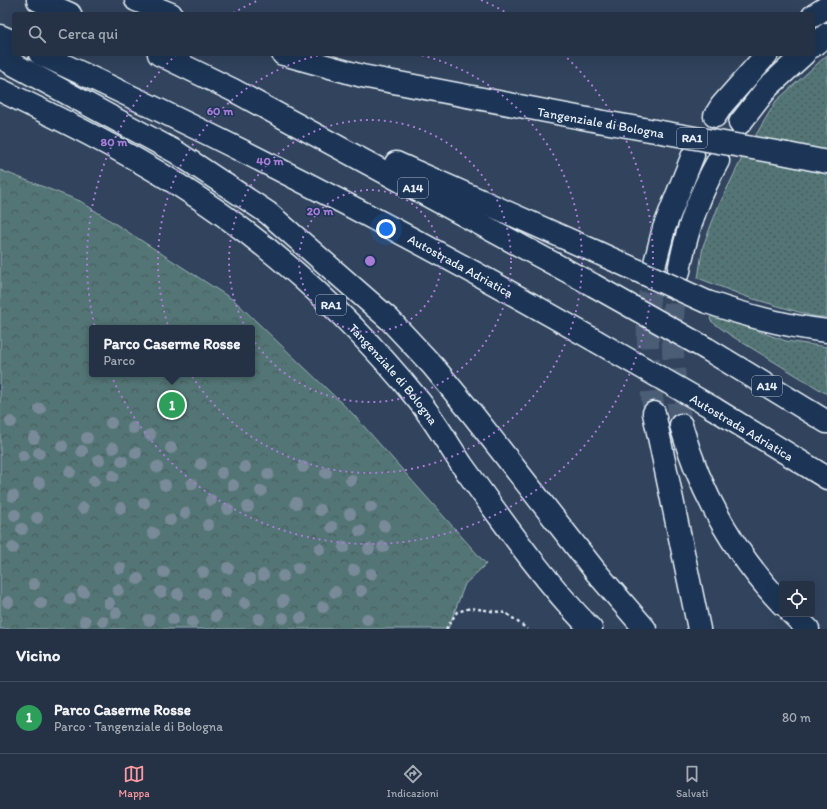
<!DOCTYPE html>
<html lang="it">
<meta charset="utf-8">
<style>
:root{--surface:#253246;--page:#2d3a4d;--text:#f1f3f6;--muted:#a3aab3;--line:#424d5f;--accent:#ff9aa2}
body{margin:0;font-family:Itim,sans-serif;background:var(--page);color:var(--text)}
.controls{position:absolute;right:12px;bottom:12px;display:grid;overflow:hidden;border-radius:4px;box-shadow:0 4px 16px #0002}
.controls button{width:36px;height:36px;display:grid;place-items:center;padding:0;border:0;border-bottom:1px solid var(--line);background:var(--surface);color:var(--text);font:20px sans-serif}
.you{position:absolute;left:386px;top:229px;width:14px;height:14px;margin:-10px;border:3px solid #fff;border-radius:50%;background:#1a73e8;box-shadow:0 0 0 6px #1a73e833}
.badge{display:grid;place-items:center;width:26px;height:26px;border-radius:50%;background:var(--accent);color:#fff;font-size:13px;font-weight:700}
.pin{position:absolute;translate:-50% -50%;border:2px solid #fff;box-shadow:0 1px 4px #0006}
.popup{position:absolute;left:89px;top:325px;width:166px;height:52px;box-sizing:border-box;display:grid;place-content:center;border-radius:4px;background:var(--surface);filter:drop-shadow(0 1px 3px #0005);font-size:13px;white-space:nowrap;color:var(--muted)}
.popup b{font-size:15px;color:var(--text)}
.popup::after{content:'';position:absolute;left:50%;top:100%;margin-left:-8px;border:8px solid transparent;border-top-color:var(--surface)}
.list{margin:0;padding:0;list-style:none}
h2{display:flex;justify-content:space-between;align-items:center;height:52px;margin:0;padding:0 16px;font-size:17px}
h2 small{font-size:13px;font-weight:400;color:var(--muted)}
.list li{display:grid;grid-template-columns:26px 1fr auto;gap:12px;align-items:center;box-sizing:border-box;height:72px;padding:0 16px;border-top:1px solid var(--line)}
.list b{display:block;font-size:15px;white-space:nowrap}
.list p{margin:0;font-size:13px;white-space:nowrap;color:var(--muted)}
.list em{font-size:13px;font-style:normal;color:var(--muted)}
.icon{flex:none;width:22px;height:22px;fill:none;stroke:currentColor;stroke-width:2;stroke-linecap:round;stroke-linejoin:round}
.map{position:relative;flex:none;width:827px;height:629px;overflow:hidden}
.search{position:absolute;background:var(--surface);box-shadow:0 4px 16px #0002;left:12px;right:12px;top:12px;height:44px;display:flex;align-items:center;gap:10px;box-sizing:border-box;padding:0 14px;border-radius:4px;color:var(--muted);font-size:15px}
.sheet{height:124px;background:var(--surface)}
nav{display:flex;justify-content:space-around;align-items:center;box-sizing:border-box;height:56px;border-top:1px solid var(--line);background:var(--surface);font-size:11px;color:var(--muted)}
nav a{display:grid;justify-items:center;gap:2px}
nav .on{color:var(--accent)}
.map>svg:first-child{display:block}
.grass{fill:url(#grass-dots);stroke:#9db2b6}
.park{fill:url(#park-crowns);stroke:#9db2b6;fill-rule:evenodd}
.lines{fill:none;stroke-linecap:round;stroke-linejoin:round}
.highway-tunnel{stroke:#4c5d74;stroke-width:22;stroke-dasharray:22 11;stroke-linecap:butt}
.highway-casing{stroke:#e8f1f8;stroke-width:25}
.path{stroke:#e8f1f8;stroke-width:2.5;stroke-dasharray:3 3;stroke-linecap:butt}
.highway{stroke:#1d3557;stroke-width:22}
.highway-bridge-casing{stroke:#e8f1f8;stroke-width:25;stroke-linecap:butt}
.highway-bridge{stroke:#1d3557;stroke-width:22}
.tree{fill:#798a99}
.ring{fill:none;stroke:#a77bd6;stroke-width:2;stroke-dasharray:2 4}
.labels{text-anchor:middle;stroke-width:3;stroke-linejoin:round;paint-order:stroke}
.shield{fill:#1d3557;stroke:#abb9c8;stroke-width:1}
.shield-label{font-size:12px;font-weight:bold;fill:#e8f1f8}
.street-label{font-size:13px;fill:#e8f1f8;stroke:#1d3557}
.centre{fill:#a77bd6;stroke:#1d3557;stroke-width:2}
.ring-label{font-size:12px;text-anchor:middle;font-weight:bold;fill:#a77bd6;stroke:#1d3557;stroke-width:3;stroke-linejoin:round;paint-order:stroke}
</style>
<div class="map">
<svg width="827" height="629" viewBox="0 0 827 629">
<defs>
<pattern id="grass-dots" width="8" height="8" patternUnits="userSpaceOnUse"><rect width="8" height="8" fill="#527474"/><path d="M2 2h.1M6 6h.1" fill="none" stroke="#4b5c5d" stroke-width="1.8" stroke-linecap="round"/></pattern>
<pattern id="park-crowns" width="20" height="18" patternUnits="userSpaceOnUse"><rect width="20" height="18" fill="#527474"/><path d="M2 6a3 3 0 1 1 6 0M12 15a3 3 0 1 1 6 0" fill="none" stroke="#4b5c5d"/></pattern>
</defs>
<rect width="100%" height="100%" fill="#31435d"/>
<filter id="ink" filterUnits="userSpaceOnUse"><feTurbulence type="fractalNoise" baseFrequency=".025" numOctaves="2"/><feDisplacementMap in="SourceGraphic" scale="8" xChannelSelector="R" yChannelSelector="G"/><feConvolveMatrix kernelMatrix="1 2 1 2 8 2 1 2 1" color-interpolation-filters="sRGB"/></filter>
<g filter="url(#ink)">
<path class="grass" d="M827,55V317H816L747,297L698,278L703,246L718,207L741,160L776,101Z
M713,315L786,341L827,347V394L730,335L711,321L710,318Z"/>
<path class="park" d="M0,170L80,201L235,301L353,414L486,564L465,584L448,629H0ZM92,328H252V374H92Z"/>
<g class="lines">
<path class="highway-tunnel" d="M679,271C668,323 673,372 681,425
M654,413C648,366 643,310 655,263"/>
<defs>
<g id="highway">
<path d="M38,0L70,14"/>
<path d="M136,0L171,14"/>
<path d="M813,16L827,7"/>
<path d="M0,36L14,42"/>
<path d="M813,46L827,34"/>
<path id="s1" d="M40,54C230,141 415,237 596,341"/>
<path d="M159,54L233,90L593,285"/>
<path d="M283,54L362,76L598,121"/>
<path d="M0,57L176,152L268,213L389,319L433,366L474,416L596,572L645,629"/>
<path id="s2" d="M0,90C60,119 120,148 177,184C269,242 350,316 419,401C435,421 448,444 462,465C502,520 544,581 591,629"/>
<path d="M715,116L722,105L767,54"/>
<path d="M740,123L768,87L804,54"/>
<path d="M787,154L827,162"/>
<path d="M396,163L594,251"/>
<path d="M655,263L664,228L693,155"/>
<path d="M679,271C686,232 699,195 718,161"/>
<path d="M707,302C747,316 785,326 827,331"/>
<path d="M707,349L827,422"/>
<path d="M713,408L827,478"/>
<path d="M654,413L699,629"/>
<path d="M681,425C700,492 734,553 782,604"/>
<path d="M792,614L808,629"/>
</g>
</defs>
<use href="#highway" class="highway-casing"/>
<path class="path" d="M446,629L457,612L471,608L506,613L527,629"/>
<use href="#highway" class="highway"/>
<defs>
<path id="highway-bridge" d="M598,121L787,154
M594,251L707,302
M593,285L707,349
M596,341L713,408"/>
</defs>
<use href="#highway-bridge" class="highway-bridge-casing"/>
<use href="#highway-bridge" class="highway-bridge"/>
</g>
<g class="tree">
<circle cx="40" cy="409" r="6"/>
<circle cx="11" cy="422" r="6"/>
<circle cx="111" cy="423" r="6"/>
<circle cx="133" cy="428" r="6"/>
<circle cx="150" cy="435" r="6"/>
<circle cx="34" cy="438" r="6"/>
<circle cx="87" cy="438" r="6"/>
<circle cx="62" cy="446" r="6"/>
<circle cx="113" cy="448" r="6"/>
<circle cx="171" cy="448" r="6"/>
<circle cx="82" cy="451" r="6"/>
<circle cx="39" cy="453" r="6"/>
<circle cx="136" cy="453" r="6"/>
<circle cx="23" cy="456" r="6"/>
<circle cx="99" cy="460" r="6"/>
<circle cx="122" cy="461" r="6"/>
<circle cx="201" cy="464" r="6"/>
<circle cx="157" cy="467" r="6"/>
<circle cx="245" cy="467" r="6"/>
<circle cx="303" cy="467" r="6"/>
<circle cx="70" cy="472" r="6"/>
<circle cx="222" cy="473" r="6"/>
<circle cx="326" cy="473" r="6"/>
<circle cx="268" cy="474" r="6"/>
<circle cx="113" cy="476" r="6"/>
<circle cx="351" cy="480" r="6"/>
<circle cx="94" cy="481" r="6"/>
<circle cx="39" cy="483" r="6"/>
<circle cx="192" cy="484" r="6"/>
<circle cx="165" cy="485" r="6"/>
<circle cx="233" cy="485" r="6"/>
<circle cx="261" cy="491" r="6"/>
<circle cx="13" cy="496" r="6"/>
<circle cx="211" cy="500" r="6"/>
<circle cx="144" cy="503" r="6"/>
<circle cx="296" cy="503" r="6"/>
<circle cx="248" cy="507" r="6"/>
<circle cx="371" cy="507" r="6"/>
<circle cx="83" cy="508" r="6"/>
<circle cx="121" cy="508" r="6"/>
<circle cx="228" cy="509" r="6"/>
<circle cx="320" cy="510" r="6"/>
<circle cx="185" cy="513" r="6"/>
<circle cx="350" cy="514" r="6"/>
<circle cx="15" cy="515" r="6"/>
<circle cx="37" cy="518" r="6"/>
<circle cx="170" cy="520" r="6"/>
<circle cx="208" cy="525" r="6"/>
<circle cx="384" cy="526" r="6"/>
<circle cx="332" cy="527" r="6"/>
<circle cx="22" cy="529" r="6"/>
<circle cx="360" cy="531" r="6"/>
<circle cx="153" cy="533" r="6"/>
<circle cx="344" cy="547" r="6"/>
<circle cx="383" cy="547" r="6"/>
<circle cx="13" cy="548" r="6"/>
<circle cx="320" cy="549" r="6"/>
<circle cx="369" cy="549" r="6"/>
<circle cx="120" cy="568" r="6"/>
<circle cx="228" cy="568" r="6"/>
<circle cx="298" cy="568" r="6"/>
<circle cx="354" cy="570" r="6"/>
<circle cx="164" cy="572" r="6"/>
<circle cx="203" cy="572" r="6"/>
<circle cx="371" cy="574" r="6"/>
<circle cx="263" cy="575" r="6"/>
<circle cx="283" cy="576" r="6"/>
<circle cx="138" cy="579" r="6"/>
<circle cx="250" cy="579" r="6"/>
<circle cx="34" cy="584" r="6"/>
<circle cx="118" cy="590" r="6"/>
<circle cx="361" cy="591" r="6"/>
<circle cx="83" cy="592" r="6"/>
<circle cx="161" cy="592" r="6"/>
<circle cx="226" cy="592" r="6"/>
<circle cx="335" cy="592" r="6"/>
<circle cx="204" cy="593" r="6"/>
<circle cx="178" cy="594" r="6"/>
<circle cx="70" cy="599" r="6"/>
<circle cx="283" cy="601" r="6"/>
<circle cx="8" cy="602" r="6"/>
<circle cx="41" cy="603" r="6"/>
<circle cx="109" cy="603" r="6"/>
<circle cx="245" cy="603" r="6"/>
<circle cx="323" cy="607" r="6"/>
<circle cx="116" cy="613" r="6"/>
<circle cx="216" cy="616" r="6"/>
<circle cx="283" cy="618" r="6"/>
<circle cx="301" cy="618" r="6"/>
<circle cx="173" cy="619" r="6"/>
<circle cx="259" cy="619" r="6"/>
<circle cx="367" cy="619" r="6"/>
<circle cx="149" cy="620" r="6"/>
<circle cx="85" cy="621" r="6"/>
<circle cx="103" cy="621" r="6"/>
<circle cx="192" cy="622" r="6"/>
</g>
</g>
<g class="ring">
<circle cx="370" cy="261" r="71"/>
<circle cx="370" cy="261" r="141"/>
<path d="M416 54A212 212 0 1 1 324 54"/>
<path d="M233 13A283 283 0 0 1 259 0M481 0A283 283 0 0 1 507 13M563 54A283 283 0 1 1 177 54"/>
</g>
<g class="labels">
<g class="shield">
<rect x="677" y="128" width="30" height="20" rx="3"/>
<rect x="398" y="178" width="30" height="20" rx="3"/>
<rect x="316" y="295" width="30" height="20" rx="3"/>
<rect x="752" y="376" width="30" height="20" rx="3"/>
</g>
<g class="shield-label">
<text x="692" y="142">RA1</text>
<text x="413" y="192">A14</text>
<text x="331" y="309">RA1</text>
<text x="767" y="390">A14</text>
</g>
<g class="street-label">
<text transform="translate(601 122) rotate(10)" y="5">Tangenziale di Bologna</text>
<text dy="5" stroke="none"><textPath href="#s1" startOffset="471">Autostrada Adriatica</textPath></text>
<text dy="5" stroke="none"><textPath href="#s2" startOffset="490">Tangenziale di Bologna</textPath></text>
<text transform="translate(742 427) rotate(31)" y="5">Autostrada Adriatica</text>
</g>
</g>
<circle cx="370" cy="261" r="6" class="centre"/>
<g class="ring-label">
<text x="220" y="115">60 m</text>
<text x="114" y="146">80 m</text>
<text x="270" y="165">40 m</text>
<text x="320" y="215">20 m</text>
</g>
</svg>
<div class="controls">
<button><svg class="icon" aria-label="locate" viewBox="0 0 24 24"><circle cx="12" cy="12" r="6"/><path d="M12 2v4M12 18v4M2 12h4M18 12h4"/></svg></button>
</div>
<div class="you"></div>
<div class="pin badge" style="left:172px;top:405px;background:#2e9e5b">1</div>
<div class="popup"><b>Parco Caserme Rosse</b>Parco</div>
<div class="search"><svg class="icon" aria-label="search" viewBox="0 0 24 24"><circle cx="10" cy="10" r="6"/><path d="M15 15l6 6"/></svg>Cerca qui</div>
</div>
<section class="sheet">
<h2>Vicino<small></small></h2>
<ul class="list">
<li><span class="badge" style="background:#2e9e5b">1</span><div><b>Parco Caserme Rosse</b><p>Parco · Tangenziale di Bologna</p></div><em>80 m</em></li>
</ul>
</section>
<nav>
<a class="on"><svg class="icon" aria-label="map" viewBox="0 0 24 24"><path d="M3 6l6-2 6 2 6-2v14l-6 2-6-2-6 2zM9 4v14M15 6v14"/></svg>Mappa</a>
<a><svg class="icon" aria-label="directions" viewBox="0 0 24 24"><path d="M12 3l9 9-9 9-9-9zM9 14v-3h6M13 9l2 2-2 2"/></svg>Indicazioni</a>
<a><svg class="icon" aria-label="saved" viewBox="0 0 24 24"><path d="M7 4h10v16l-5-4-5 4z"/></svg>Salvati</a>
</nav>
